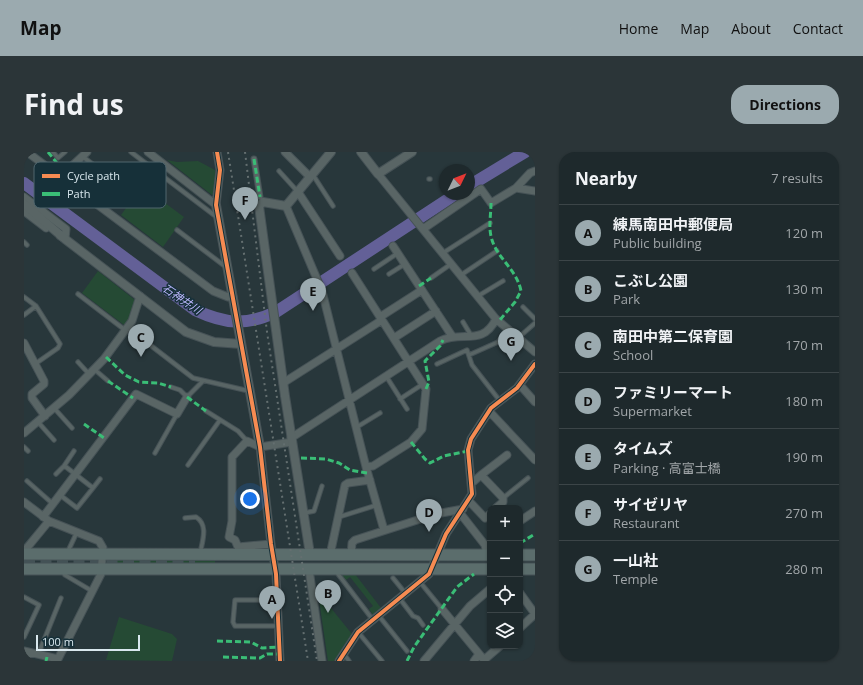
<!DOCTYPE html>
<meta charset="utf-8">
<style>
:root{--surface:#1e292c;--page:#2b3538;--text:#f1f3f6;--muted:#a1a6a9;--line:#3c4548;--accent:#9baaaf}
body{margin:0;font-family:"Open Sans","Noto Sans JP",sans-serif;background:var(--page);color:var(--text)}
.controls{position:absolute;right:12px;bottom:12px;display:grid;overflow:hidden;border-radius:8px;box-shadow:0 1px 3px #0004}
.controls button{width:36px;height:36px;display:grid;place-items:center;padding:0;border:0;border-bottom:1px solid var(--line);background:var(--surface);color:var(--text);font:20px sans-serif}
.compass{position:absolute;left:415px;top:12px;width:36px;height:36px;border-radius:50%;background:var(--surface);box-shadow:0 1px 3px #0004;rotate:47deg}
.scale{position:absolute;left:12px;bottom:10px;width:104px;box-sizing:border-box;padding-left:4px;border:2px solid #d9e8ee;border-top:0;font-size:11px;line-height:14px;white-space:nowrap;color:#d9e8ee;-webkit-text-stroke:3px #163039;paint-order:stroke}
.you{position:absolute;left:226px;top:347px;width:14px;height:14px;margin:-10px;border:3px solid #fff;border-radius:50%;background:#1a73e8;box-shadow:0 0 0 6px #1a73e833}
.badge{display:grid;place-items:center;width:26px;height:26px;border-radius:50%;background:var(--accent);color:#111;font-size:13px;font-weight:700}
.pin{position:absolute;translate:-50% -33px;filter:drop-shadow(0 1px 2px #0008)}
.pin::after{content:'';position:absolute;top:21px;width:14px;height:12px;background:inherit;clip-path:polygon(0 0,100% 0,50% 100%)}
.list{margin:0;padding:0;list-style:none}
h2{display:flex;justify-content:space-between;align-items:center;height:52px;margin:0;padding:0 16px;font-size:17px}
h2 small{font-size:13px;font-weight:400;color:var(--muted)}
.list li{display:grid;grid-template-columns:26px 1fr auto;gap:12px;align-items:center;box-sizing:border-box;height:56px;padding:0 16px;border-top:1px solid var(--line)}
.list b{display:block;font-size:15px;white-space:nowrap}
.list p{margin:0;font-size:13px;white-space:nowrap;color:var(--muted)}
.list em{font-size:13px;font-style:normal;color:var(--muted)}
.icon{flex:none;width:22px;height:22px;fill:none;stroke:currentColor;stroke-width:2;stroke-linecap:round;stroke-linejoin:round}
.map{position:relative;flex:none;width:511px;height:509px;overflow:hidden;border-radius:16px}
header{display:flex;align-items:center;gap:24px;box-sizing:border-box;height:56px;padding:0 20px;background:var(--accent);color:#111}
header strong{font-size:19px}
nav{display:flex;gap:22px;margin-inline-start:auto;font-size:14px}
.intro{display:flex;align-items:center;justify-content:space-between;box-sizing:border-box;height:96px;padding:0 24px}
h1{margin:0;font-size:28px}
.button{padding:10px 18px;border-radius:16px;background:var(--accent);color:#111;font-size:14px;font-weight:700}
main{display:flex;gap:24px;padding:0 24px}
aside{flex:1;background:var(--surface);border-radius:16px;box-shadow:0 1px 3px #0004}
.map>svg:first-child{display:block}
.green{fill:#254a34}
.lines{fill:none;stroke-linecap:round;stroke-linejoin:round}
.river{stroke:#636097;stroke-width:12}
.primary-tunnel{stroke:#435256;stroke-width:11;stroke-dasharray:11 5.5;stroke-linecap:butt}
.service-casing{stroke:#465256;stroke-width:5.5}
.pedestrian-casing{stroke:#465256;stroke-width:7}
.minor-casing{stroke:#465256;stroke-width:9}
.tertiary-casing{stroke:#465256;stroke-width:10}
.primary-casing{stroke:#465256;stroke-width:13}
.service{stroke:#596565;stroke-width:3.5}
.pedestrian{stroke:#596565;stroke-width:5}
.minor{stroke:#596565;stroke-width:7}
.tertiary{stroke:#596565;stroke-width:8}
.primary{stroke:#5b6d6c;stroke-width:11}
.rail{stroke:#646f70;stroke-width:2;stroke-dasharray:2 4;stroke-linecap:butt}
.quiet{stroke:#3abd76;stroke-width:3;stroke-dasharray:6 3;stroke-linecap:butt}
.cycleway-casing{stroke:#163039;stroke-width:6}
.cycleway{stroke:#f68b52;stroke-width:4}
.labels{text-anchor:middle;stroke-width:3;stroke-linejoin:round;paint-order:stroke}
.water-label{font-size:11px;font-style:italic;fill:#bcb7fd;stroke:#163039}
.key{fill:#163039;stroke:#50676f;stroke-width:1}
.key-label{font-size:11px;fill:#d9e8ee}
</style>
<header>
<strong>Map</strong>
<nav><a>Home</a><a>Map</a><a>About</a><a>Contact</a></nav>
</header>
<div class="intro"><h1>Find us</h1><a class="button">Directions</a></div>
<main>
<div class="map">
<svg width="511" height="509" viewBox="0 0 511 509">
<rect width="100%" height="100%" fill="#28373b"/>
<path class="green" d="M143,8L153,10L174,9L191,18V41L188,43Z
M118,34L160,65L139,95L97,63Z
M74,119L111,148L107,165L102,172L100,173L58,141Z
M92,405L191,407V414L92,412Z
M331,422L357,456L349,463L345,457L349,454L326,425L322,428L318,423Z
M294,440L328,482L310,509H304Z
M95,465L148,482L153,487L148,509L82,508Z"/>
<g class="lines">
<path class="river" d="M0,31L171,158C201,172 222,174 252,160L432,42
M445,34L501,0"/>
<path class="primary-tunnel" d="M0,408H171"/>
<defs>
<path id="service" d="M29,0L34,6L41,0
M107,0L194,66
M58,4L107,42
M255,19L274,40
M289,23L309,54
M405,27H406
M153,78L202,115
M0,90L3,93
M419,101L466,71
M350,117L374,101
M365,122L381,112
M437,123L473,99
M407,126L427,112
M54,142L101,178
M454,144L479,129
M0,145L12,154L36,192L34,196L11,212
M499,155L511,167
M0,163L12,154
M439,170L448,185
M104,176L169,226L225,239
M494,186L511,171
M445,203L474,190L484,178
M54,210L65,222
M413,212L443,198L448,213L476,249
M70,217L84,229
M362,224L383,257
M147,235L156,238L163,245L179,229
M376,247L399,232
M30,256L48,276
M182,259L214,279L223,289
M14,270L30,288
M333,275L356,261
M0,295L4,299
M131,301L153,262
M164,313L196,268
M40,314L50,299
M32,322L39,315H42L69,336L53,356L36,343
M3,329L29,352
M69,336L76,327
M479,346L504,326
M280,361L290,359L298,334
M315,365L353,353
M161,366L172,365C185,373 178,390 176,402
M45,401V397L53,380
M38,419L41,423L68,439
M314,422L349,468
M369,426L382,442
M396,430L418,457
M0,445L15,453L0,485
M376,447L389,464L394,466L399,473
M253,448H211L209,470L211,474H254
M355,464L383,499
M334,480L358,509
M320,502L325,509
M14,503L37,446"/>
<path id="pedestrian" d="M230,7L236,45"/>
<path id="minor" d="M3,0L189,139L204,145H209
M124,0L192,53L196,18L193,0
M261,0L286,25
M354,22L472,167L511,200
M36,25L63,0
M492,36L511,39
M274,40L316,104
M0,45L42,77L41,87L36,84
M262,54L298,139L342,315L360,378
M0,59L22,76
M399,77L457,37L467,51L492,36L506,21L511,19
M369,94L428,184
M328,121L402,237L398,277L387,290L349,314L342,315
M356,165L398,138
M370,186L412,159
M0,191L20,229V232L8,242V246L21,264
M259,231L358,168
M496,233L511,250
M465,259L511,308
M0,281L45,243L80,207L108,169L116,144
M267,286L416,189C439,178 458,195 472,167
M236,295L247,392L252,422L256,509
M457,323L483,303
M448,331L457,323L479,346V350L472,356
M445,349L461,366L466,362
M0,350L25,369L75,389L79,396L77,422L34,507L0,499
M436,361L461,393L463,403
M19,365L112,242L153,262L163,245
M496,369L511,359
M247,392L214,395L211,388L205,385L208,369V305L223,289L236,295L268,290
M2,402V397L25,369
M306,403L321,333L324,331L346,328
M327,403L328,391L331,388L412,362L439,357
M285,417L298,509
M496,441L511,462
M418,457L461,509
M496,476L511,462
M460,508L476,494
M2,509L4,500
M315,509L334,480L405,422L422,382L448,342L444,298L447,287L467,256L493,236L511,212
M400,509L446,454L466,437
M450,509L455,502"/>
<path id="tertiary" d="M337,0L354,22L388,0
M0,52L41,87L162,180L190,190L217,192
M192,53L236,295
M286,402L261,244L235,54L239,50L262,54L307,0"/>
<path id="primary" d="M0,402L466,403
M496,403H511
M0,417H466
M496,417H511"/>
</defs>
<use href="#service" class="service-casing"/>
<use href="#pedestrian" class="pedestrian-casing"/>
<use href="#minor" class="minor-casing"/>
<use href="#tertiary" class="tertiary-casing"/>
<use href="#primary" class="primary-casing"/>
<use href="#service" class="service"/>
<use href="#pedestrian" class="pedestrian"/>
<use href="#minor" class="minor"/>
<use href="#tertiary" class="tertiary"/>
<use href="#primary" class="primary"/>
<path class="rail" d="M204,0L284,509
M221,0L243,180L293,509"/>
<path class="quiet" d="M24,0L41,21
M230,7L236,45
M467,51C467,63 464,76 468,88C474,107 493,118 497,139L491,150L475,169
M395,134L407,126
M82,205L101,223L115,230L134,231L147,235
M84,229L109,246
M402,237L405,230L401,209L416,194L419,188
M163,245L182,259
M60,272L80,286
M387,290L401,307L406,311L420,304L444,299
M277,306L302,307L315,311L326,318L343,321
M496,391L511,382
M193,489L227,490L238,496L255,495
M199,505L236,506L243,502H255
M22,509L23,505
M383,509L390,495L433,435L450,422"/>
<defs>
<path id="cycleway" d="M193,0L196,18L192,53L236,295L247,392L252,422L256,509
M315,509L334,480L405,422L422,382L448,342L444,298L447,287L467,256L493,236L511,212"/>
</defs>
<use href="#cycleway" class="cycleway-casing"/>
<use href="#cycleway" class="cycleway"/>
</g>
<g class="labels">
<g class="water-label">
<text transform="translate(158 147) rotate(34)" y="4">石神井川</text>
</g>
</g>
<rect x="10" y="10" width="132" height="46" rx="6" class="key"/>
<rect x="18" y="22" width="18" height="4" fill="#f68b52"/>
<rect x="18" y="40" width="18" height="4" fill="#3abd76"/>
<g class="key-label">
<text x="43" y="28">Cycle path</text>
<text x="43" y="46">Path</text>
</g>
</svg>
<div class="controls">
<button>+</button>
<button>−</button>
<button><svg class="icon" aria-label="locate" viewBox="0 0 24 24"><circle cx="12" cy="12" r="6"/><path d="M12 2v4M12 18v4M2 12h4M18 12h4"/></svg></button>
<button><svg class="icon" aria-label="layers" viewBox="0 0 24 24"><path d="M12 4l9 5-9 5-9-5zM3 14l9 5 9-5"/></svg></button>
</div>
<svg class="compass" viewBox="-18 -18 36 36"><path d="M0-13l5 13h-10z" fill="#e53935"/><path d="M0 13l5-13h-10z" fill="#a1a6a9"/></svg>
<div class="scale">100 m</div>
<div class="you"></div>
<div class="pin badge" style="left:248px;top:467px">A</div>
<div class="pin badge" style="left:304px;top:461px">B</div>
<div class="pin badge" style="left:117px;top:205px">C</div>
<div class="pin badge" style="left:405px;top:380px">D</div>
<div class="pin badge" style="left:289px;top:159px">E</div>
<div class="pin badge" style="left:221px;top:68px">F</div>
<div class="pin badge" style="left:487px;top:209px">G</div>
</div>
<aside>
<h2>Nearby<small>7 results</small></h2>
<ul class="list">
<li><span class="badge">A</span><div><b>練馬南田中郵便局</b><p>Public building</p></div><em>120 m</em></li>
<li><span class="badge">B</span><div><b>こぶし公園</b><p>Park</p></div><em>130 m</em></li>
<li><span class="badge">C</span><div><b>南田中第二保育園</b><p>School</p></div><em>170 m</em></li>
<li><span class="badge">D</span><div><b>ファミリーマート</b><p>Supermarket</p></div><em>180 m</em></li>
<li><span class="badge">E</span><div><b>タイムズ</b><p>Parking · 高富士橋</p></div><em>190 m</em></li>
<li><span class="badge">F</span><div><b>サイゼリヤ</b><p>Restaurant</p></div><em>270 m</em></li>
<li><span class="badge">G</span><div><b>一山社</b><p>Temple</p></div><em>280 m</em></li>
</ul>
</aside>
</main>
